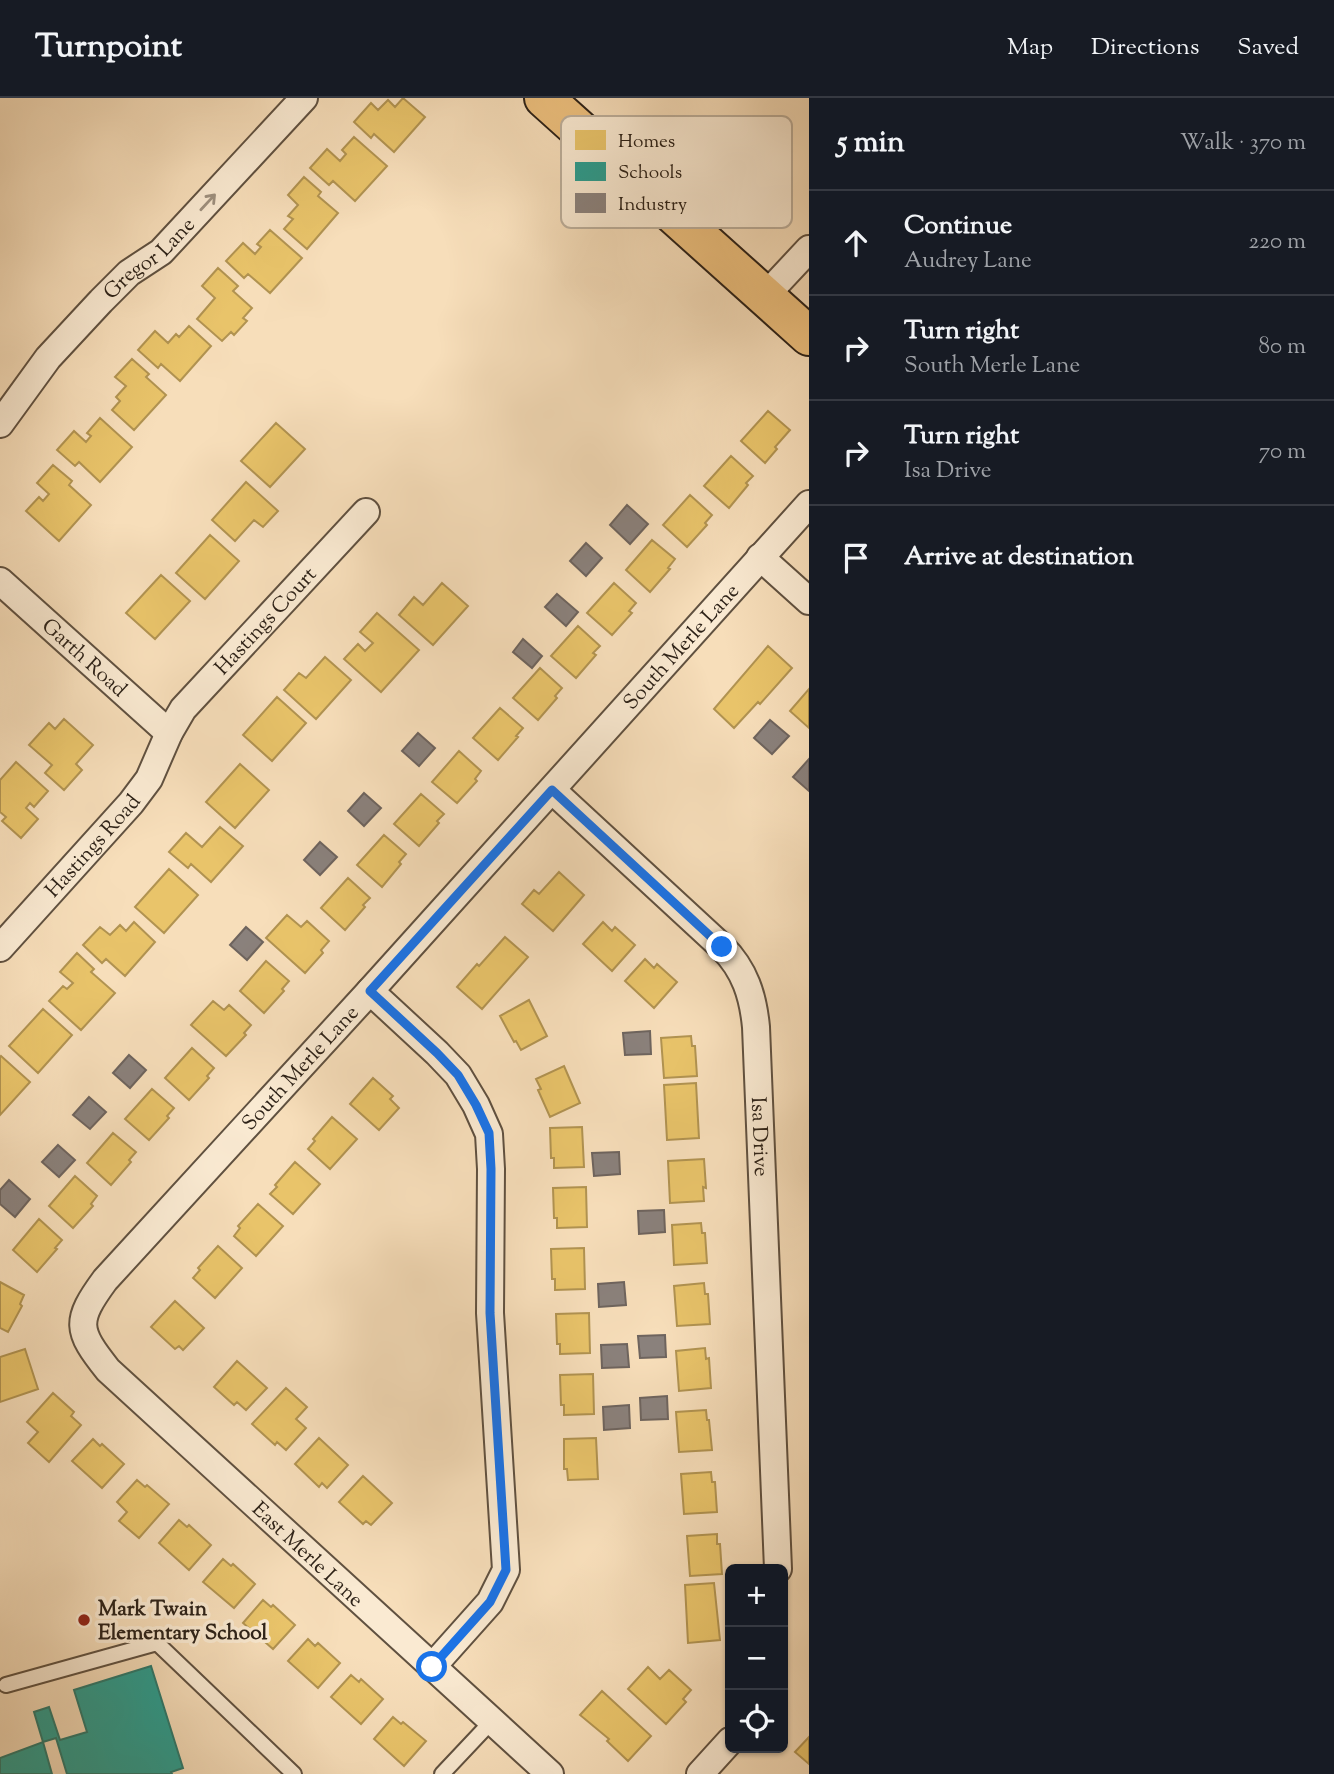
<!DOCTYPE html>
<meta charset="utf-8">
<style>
:root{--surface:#171b24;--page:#242831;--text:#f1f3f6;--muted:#9ea1a6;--line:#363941}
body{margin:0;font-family:"Sorts Mill Goudy",serif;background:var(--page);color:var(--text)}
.controls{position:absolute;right:21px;bottom:21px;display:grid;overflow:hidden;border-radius:10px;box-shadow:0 2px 5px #0004}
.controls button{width:63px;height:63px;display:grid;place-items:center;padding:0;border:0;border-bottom:2px solid var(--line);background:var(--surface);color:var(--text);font:35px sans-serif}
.stop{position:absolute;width:21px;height:21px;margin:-16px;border:5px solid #1a73e8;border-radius:50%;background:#fff}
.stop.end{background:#1a73e8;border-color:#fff;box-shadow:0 2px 7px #0008}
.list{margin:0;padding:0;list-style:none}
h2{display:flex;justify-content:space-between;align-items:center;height:91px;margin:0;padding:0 28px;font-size:30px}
h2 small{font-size:23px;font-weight:400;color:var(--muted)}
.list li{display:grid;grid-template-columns:46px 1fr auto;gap:21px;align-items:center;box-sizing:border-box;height:105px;padding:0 28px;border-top:2px solid var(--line)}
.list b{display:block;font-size:26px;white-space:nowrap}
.list p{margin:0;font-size:23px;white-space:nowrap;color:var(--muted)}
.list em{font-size:23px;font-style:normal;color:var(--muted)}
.icon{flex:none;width:38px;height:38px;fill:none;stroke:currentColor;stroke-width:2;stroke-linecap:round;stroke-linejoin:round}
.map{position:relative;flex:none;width:809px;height:1676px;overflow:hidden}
header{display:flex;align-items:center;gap:42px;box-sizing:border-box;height:98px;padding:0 35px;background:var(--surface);border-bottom:2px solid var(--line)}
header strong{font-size:33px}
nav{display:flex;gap:38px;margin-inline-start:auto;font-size:24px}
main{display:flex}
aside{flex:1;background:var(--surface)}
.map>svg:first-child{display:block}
.homes{fill:#e9c46a;stroke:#b19351;stroke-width:2}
.schools{fill:#2a9d8f;stroke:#2b786b;stroke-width:2}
.industry{fill:#8a817c;stroke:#6e645e;stroke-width:2}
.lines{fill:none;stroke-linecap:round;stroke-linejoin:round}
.lane-casing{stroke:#605140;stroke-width:18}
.street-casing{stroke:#605140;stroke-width:30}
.primary-casing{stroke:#2d2218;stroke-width:42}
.lane{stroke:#faead2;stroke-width:14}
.street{stroke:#faead2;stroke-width:26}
.primary{stroke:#ecbf7d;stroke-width:38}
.oneway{stroke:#9e907e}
.route{stroke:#1a73e8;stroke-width:9}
.poi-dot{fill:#8f2418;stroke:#faead2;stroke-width:2.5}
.labels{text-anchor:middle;stroke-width:7;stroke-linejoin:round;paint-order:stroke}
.street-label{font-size:21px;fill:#2d2218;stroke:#faead2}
.poi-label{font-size:21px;font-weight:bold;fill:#2d2218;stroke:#faead2;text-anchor:start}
.key{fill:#faead2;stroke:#bcae9a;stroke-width:2}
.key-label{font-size:19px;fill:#2d2218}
</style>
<header>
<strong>Turnpoint</strong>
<nav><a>Map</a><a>Directions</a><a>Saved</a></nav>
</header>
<main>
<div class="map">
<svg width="809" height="1676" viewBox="0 0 809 1676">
<rect width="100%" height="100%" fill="#f7deba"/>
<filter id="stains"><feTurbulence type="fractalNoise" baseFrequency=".00286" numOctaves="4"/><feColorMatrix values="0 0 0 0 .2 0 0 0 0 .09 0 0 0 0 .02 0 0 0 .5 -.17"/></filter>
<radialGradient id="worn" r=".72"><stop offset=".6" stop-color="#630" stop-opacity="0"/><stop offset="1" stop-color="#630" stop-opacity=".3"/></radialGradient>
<path class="homes" d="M403,0L425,19L394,54L374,36L371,40L354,24L371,5L378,12L388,2L395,9Z
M354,39L387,68L355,103L333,83L329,87L310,70L327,51L340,63L346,56L342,52Z
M304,79L321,94L318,98L338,115L307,151L284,131L293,121L288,118L298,107L288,97Z
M270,132L302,160L270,195L248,176L244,180L226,163L243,145L255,156L261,149L257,146Z
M218,170L238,188L233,193L252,210L243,220L247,223L234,237L231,234L222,243L197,221L215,200L202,188Z
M189,228L211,248L180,283L161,266L158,270L138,252L155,233L168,245L176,236L179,239Z
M132,261L149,276L146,279L166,297L134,332L112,312L120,303L116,299L126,288L115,279Z
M768,313L790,332L775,349L777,351L765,365L741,343Z
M100,320L132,349L100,384L79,364L75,368L57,352L74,333L86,344L91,338L87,335Z
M276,325L305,351L270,389L241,363Z
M731,358L753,378L746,385L748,387L729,410L704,388Z
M53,367L72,383L69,387L91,407L59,443L26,413L39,399L43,403L49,396L37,385Z
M246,384L278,413L263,429L254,422L235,443L212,422Z
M690,397L712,417L705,425L707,427L687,449L663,427Z
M210,437L239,463L205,501L176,475Z
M652,442L675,461L668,470L670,471L650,494L626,472Z
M161,477L190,503L155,541L126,515Z
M442,485L468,508L433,547L399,517L414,499L423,507Z
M614,485L636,505L629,513L632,515L612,537L587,515Z
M377,515L419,552L381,594L344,561L358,546L365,553L373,545L360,534Z
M578,528L600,548L593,555L596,557L576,580L551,558Z
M768,548L792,570L760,606L758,604L734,630L714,611Z
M325,559L351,582L316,621L284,592L299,575L306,580Z
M540,570L562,590L555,598L557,600L538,622L513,600Z
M809,591V630L790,613Z
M277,599L306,625L272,663L243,637Z
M500,610L523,630L516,638L518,639L498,662L473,640Z
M64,621L93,647L76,666L82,672L64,692L45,675L52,667L29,647L49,625L55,631Z
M459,653L481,673L475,681L477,683L457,705L432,684Z
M16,664L48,693L34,709L30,705L26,710L38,721L21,740L2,723L6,719L0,714V682Z
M240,666L269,692L235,730L206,704Z
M421,696L444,716L437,723L439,725L419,748L394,726Z
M220,729L243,748L211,784L191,766L188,770L169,754L186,735L202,749Z
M384,737L406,756L399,764L401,766L382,789L357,767Z
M169,771L198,797L164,835L135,809Z
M559,774L584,797L553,833L522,806L534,792L539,796Z
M348,780L370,800L363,807L365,809L345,832L321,810Z
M287,817L301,829L307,823L329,843L321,852L323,855L305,875L266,840Z
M134,824L155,844L125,878L106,861L102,865L83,847L100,829L110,837L120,827L126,833Z
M603,824L612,833L615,829L635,847L612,873L583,846Z
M505,839L528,859L482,911L457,889L477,866L479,868Z
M77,855L94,871L91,874L115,895L81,932L49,903L63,888L67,891L73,885L60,874Z
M645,861L654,870L657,866L677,884L654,910L625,883Z
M266,863L289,883L282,891L284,893L264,915L240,893Z
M529,902L547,938L521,952L516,943L514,944L500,918Z
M213,903L224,912L229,907L251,927L244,935L246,937L226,958L191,927Z
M43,911L72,937L38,975L9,948Z
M691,938L692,948H695L697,978L664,980L661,940Z
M192,950L214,970L207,978L209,980L189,1002L165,980Z
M1,958L30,984L0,1017V959Z
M564,968L580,1005L550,1019L538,992L541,991L536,981Z
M373,980L393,998L390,1001L399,1010L379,1032L350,1006Z
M696,985L699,1040L667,1042L664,987Z
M152,991L174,1010L167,1018L169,1020L149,1042L125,1021Z
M332,1019L357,1041L330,1071L308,1051L315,1043L313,1041Z
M582,1029L584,1069L554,1070V1060H551L550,1030Z
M113,1035L136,1054L129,1062L131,1064L111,1087L87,1065Z
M704,1061L706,1090L703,1089L704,1103L670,1105L668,1063Z
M295,1064L320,1086L293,1116L270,1096L277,1089L275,1087Z
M75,1078L97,1098L91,1106L93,1108L73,1130L49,1108Z
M586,1089L587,1129L557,1130V1120H554L553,1090Z
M258,1106L283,1128L256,1158L234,1138L240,1130L238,1128Z
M39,1121L62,1142L55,1150L57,1151L37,1174L13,1152Z
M701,1125L702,1135H705L707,1165L674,1167L672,1127Z
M218,1148L242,1170L215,1200L193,1180L200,1172L198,1170Z
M584,1150L585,1191L555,1192V1181H552L551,1151Z
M0,1184L24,1197L20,1206L22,1208L8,1234L0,1230Z
M704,1185L705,1196H708L710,1226L677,1228L674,1188Z
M175,1203L204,1230L183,1252L179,1248L175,1251L151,1229Z
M589,1215L590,1255L560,1256V1246H557L556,1216Z
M705,1250L706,1261L709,1260L711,1290L679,1293L676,1253Z
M25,1251L38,1291L0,1304V1259Z
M237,1263L267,1290L246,1312L237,1304L234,1307L214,1289Z
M593,1276L594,1316L564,1317V1307H561L560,1277Z
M286,1290L307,1309L296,1321L306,1330L286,1352L277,1344L275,1347L252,1326Z
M53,1295L74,1314L71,1318L81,1327L49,1364L28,1345L38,1334L27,1324Z
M706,1312L707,1322H709L712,1352L679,1354L676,1314Z
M319,1340L348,1367L327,1390L322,1385L319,1389L295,1366Z
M596,1340L598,1381L568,1382L567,1371H564V1341Z
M93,1341L100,1348L102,1346L124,1366L102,1390L72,1363Z
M711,1374L712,1384H715L717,1414L684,1416L681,1376Z
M363,1378L392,1405L371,1427L366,1423L363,1426L339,1404Z
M137,1382L145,1389L147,1387L169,1406L139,1440L119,1423L127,1414L117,1404Z
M179,1422L187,1429L189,1427L211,1447L189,1472L159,1445Z
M717,1436V1446H720L722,1476L690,1478L687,1438Z
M223,1461L231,1468L233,1466L255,1486L234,1510L203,1484Z
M714,1485L720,1542L688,1545L685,1487Z
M263,1502L271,1509L273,1507L295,1527L273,1551L243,1525Z
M308,1541L315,1548L318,1545L340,1565L318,1590L288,1563Z
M648,1569L660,1581L669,1572L691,1592L683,1601L686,1604L666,1626L628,1591Z
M351,1577L359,1584L361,1581L383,1601L361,1626L331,1599Z
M602,1593L651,1638L628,1663L607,1643L609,1641L580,1617Z
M393,1619L401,1626L403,1624L426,1643L404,1668L374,1641Z
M809,1639V1666L795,1654Z"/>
<path class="schools" d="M151,1568L183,1670L171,1674L172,1676H67L56,1640L43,1644L34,1614L49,1609L60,1642L87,1634L74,1592Z
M43,1644L52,1676H0V1660Z"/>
<path class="industry" d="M627,407L648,426L630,446L610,427Z
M586,445L602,460L586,478L570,463Z
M557,496L578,514L566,528L545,509Z
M523,541L542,558L532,570L513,554Z
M770,622L789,638L772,656L754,640Z
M418,635L435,650L419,668L402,653Z
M809,661V693L793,679Z
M364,695L381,710L364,728L348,713Z
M320,744L337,759L320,777L304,762Z
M246,829L263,844L247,862L230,847Z
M650,933L651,956L625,957L623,935Z
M129,957L146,972L130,990L113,975Z
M89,999L106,1014L90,1031L73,1017Z
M58,1047L75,1062L59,1079L42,1064Z
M619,1054L620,1076L594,1078L592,1055Z
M9,1082L30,1101L15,1119L0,1106V1092Z
M664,1112L665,1134L639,1136L638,1113Z
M624,1184L626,1207L599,1209L598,1186Z
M665,1237L666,1259L640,1260L638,1238Z
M627,1246L629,1269L602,1270L601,1247Z
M667,1298L668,1321L641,1322L640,1300Z
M629,1307L630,1330L604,1332L603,1309Z"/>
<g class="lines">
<defs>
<path id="lane" d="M6,1587L157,1545L294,1676
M442,1676L491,1624"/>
<g id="street">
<path d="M765,198L809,151"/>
<path id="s1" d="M0,326L48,260L101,203L129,175L161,154L304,0"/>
<path d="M760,459L809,503"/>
<path id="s2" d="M0,483L169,635"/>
<path id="s3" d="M552,692L722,849C745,872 753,898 756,929L778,1471"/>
<path id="s4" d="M0,850L131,705L149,681L169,635L183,611L366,414"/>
<path d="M370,893L437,955L458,977L476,1007L489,1036L491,1071L490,1215L506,1472L490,1504L432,1569"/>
<path id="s5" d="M550,1676L108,1272C76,1232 75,1223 105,1182L370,893L809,406"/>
<path d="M700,1676L730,1643"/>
</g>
<path id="primary" d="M544,0L809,238"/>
</defs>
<use href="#lane" class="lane-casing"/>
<use href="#street" class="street-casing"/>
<use href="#primary" class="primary-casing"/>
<use href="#lane" class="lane"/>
<use href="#street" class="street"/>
<use href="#primary" class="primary"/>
</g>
<defs><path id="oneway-shaft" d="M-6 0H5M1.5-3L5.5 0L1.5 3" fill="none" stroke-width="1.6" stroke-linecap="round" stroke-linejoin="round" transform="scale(1.75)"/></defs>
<use class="oneway" href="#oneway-shaft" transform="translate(208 104) rotate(-47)"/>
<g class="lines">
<path class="route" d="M432,1569L490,1504L506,1472L490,1215L491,1071L489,1035L476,1007L458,977L437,955L370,893L552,692L722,849"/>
</g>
<circle class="poi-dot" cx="84" cy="1522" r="7"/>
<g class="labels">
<g class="street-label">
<text dy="7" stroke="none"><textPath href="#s1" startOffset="224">Gregor Lane</textPath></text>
<text dy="7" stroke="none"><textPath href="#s4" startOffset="424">Hastings Court</textPath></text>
<text dy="7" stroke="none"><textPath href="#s5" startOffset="1558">South Merle Lane</textPath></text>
<text dy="7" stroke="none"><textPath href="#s2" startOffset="114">Garth Road</textPath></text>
<text dy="7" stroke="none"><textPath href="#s4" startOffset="138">Hastings Road</textPath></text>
<text dy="7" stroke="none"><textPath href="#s5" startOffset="990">South Merle Lane</textPath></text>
<text dy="7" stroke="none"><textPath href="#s3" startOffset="430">Isa Drive</textPath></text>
<text transform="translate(308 1456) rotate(43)" y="7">East Merle Lane</text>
</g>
<g class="poi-label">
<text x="98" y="1517">Mark Twain<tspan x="98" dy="24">Elementary School</tspan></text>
</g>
</g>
<rect x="561" y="18" width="231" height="112" rx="10" class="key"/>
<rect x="575" y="32" width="31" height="20" fill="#e9c46a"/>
<rect x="575" y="64" width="31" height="19" fill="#2a9d8f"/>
<rect x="575" y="95" width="31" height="20" fill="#8a817c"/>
<g class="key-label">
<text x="618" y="49">Homes</text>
<text x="618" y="80">Schools</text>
<text x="618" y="112">Industry</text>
</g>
<rect width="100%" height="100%" filter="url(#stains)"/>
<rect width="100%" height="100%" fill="url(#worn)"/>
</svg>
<div class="controls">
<button>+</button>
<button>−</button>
<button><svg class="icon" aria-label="locate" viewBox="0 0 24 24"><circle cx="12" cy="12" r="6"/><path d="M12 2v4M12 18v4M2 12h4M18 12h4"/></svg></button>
</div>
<div class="stop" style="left:432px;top:1569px"></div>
<div class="stop end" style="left:722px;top:849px"></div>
</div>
<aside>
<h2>5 min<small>Walk · 370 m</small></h2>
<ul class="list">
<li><svg class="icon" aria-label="ahead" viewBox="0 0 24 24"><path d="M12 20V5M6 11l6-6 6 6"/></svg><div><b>Continue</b><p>Audrey Lane</p></div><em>220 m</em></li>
<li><svg class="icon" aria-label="right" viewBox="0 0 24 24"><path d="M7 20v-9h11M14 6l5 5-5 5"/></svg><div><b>Turn right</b><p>South Merle Lane</p></div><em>80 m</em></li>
<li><svg class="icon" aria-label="right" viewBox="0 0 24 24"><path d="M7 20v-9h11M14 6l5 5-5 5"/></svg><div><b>Turn right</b><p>Isa Drive</p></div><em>70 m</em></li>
<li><svg class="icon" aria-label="arrive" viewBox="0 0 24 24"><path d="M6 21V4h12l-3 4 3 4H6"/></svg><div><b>Arrive at destination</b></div></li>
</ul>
</aside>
</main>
